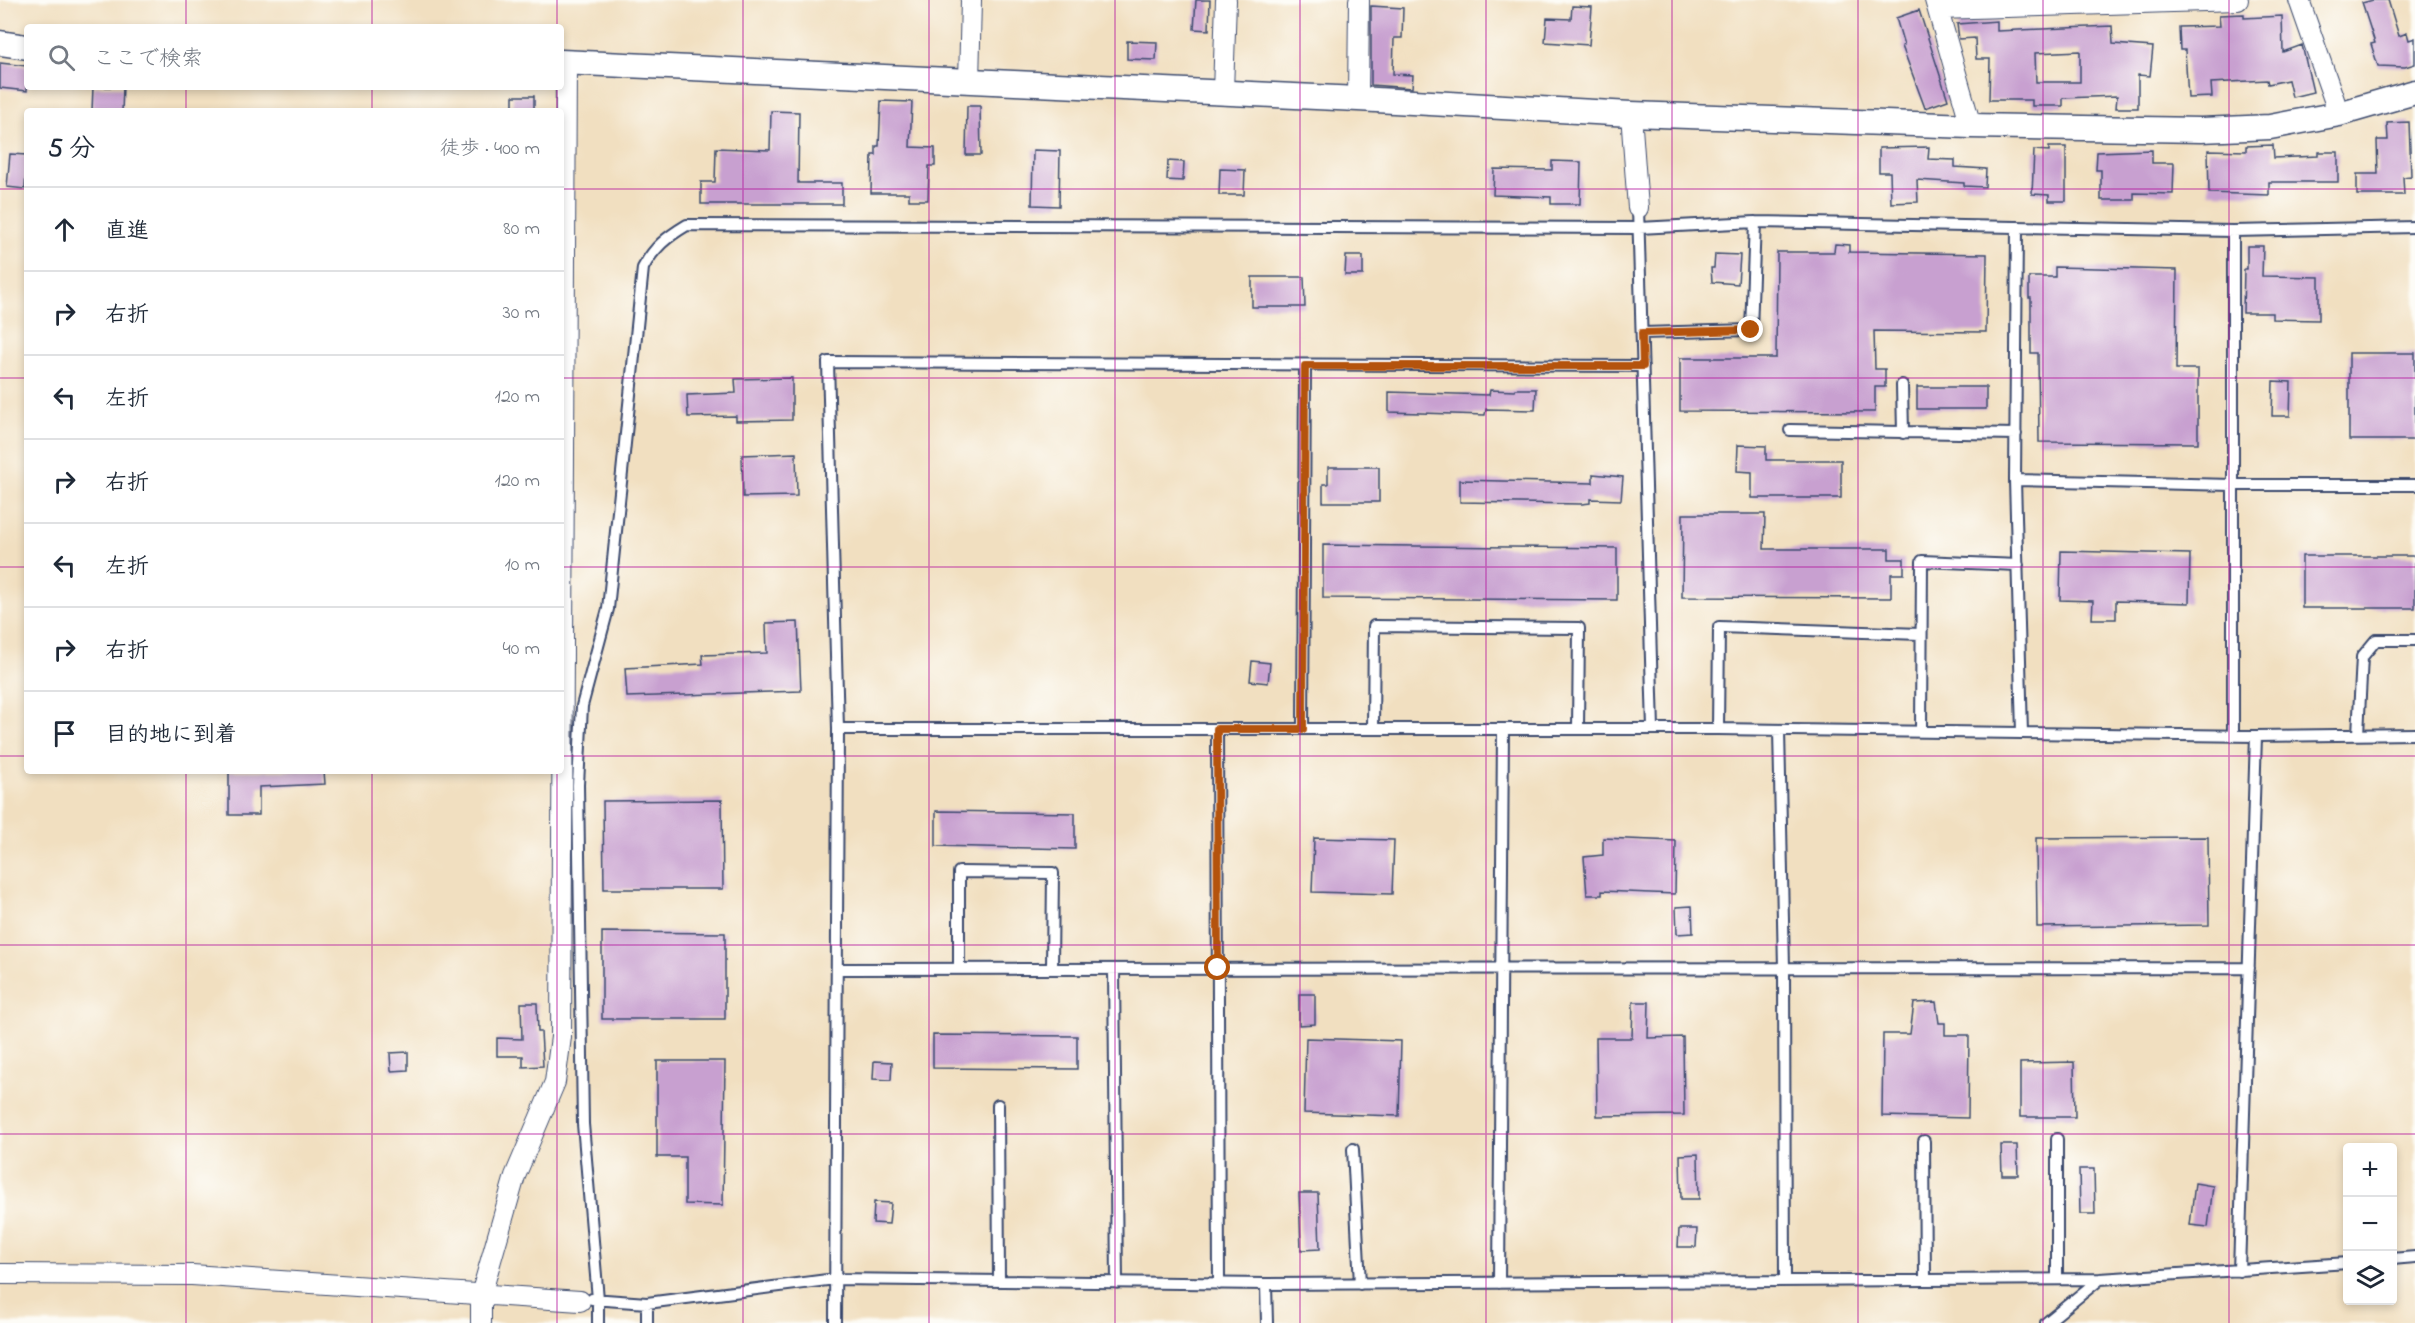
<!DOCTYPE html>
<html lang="ja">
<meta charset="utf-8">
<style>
:root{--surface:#fff;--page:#f6f6f7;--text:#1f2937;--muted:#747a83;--line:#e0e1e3}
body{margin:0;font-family:"Indie Flower","Klee One",sans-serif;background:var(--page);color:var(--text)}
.controls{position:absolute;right:18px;bottom:18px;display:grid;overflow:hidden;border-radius:6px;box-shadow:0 3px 9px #0003}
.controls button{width:54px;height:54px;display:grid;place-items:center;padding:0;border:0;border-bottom:2px solid var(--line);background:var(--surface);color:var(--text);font:30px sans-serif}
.stop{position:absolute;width:18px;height:18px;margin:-14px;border:4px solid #b45309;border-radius:50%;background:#fff}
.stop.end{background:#b45309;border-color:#fff;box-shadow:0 2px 6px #0008}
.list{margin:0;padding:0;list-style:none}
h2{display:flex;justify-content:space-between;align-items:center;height:78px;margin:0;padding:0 24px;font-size:26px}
h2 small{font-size:20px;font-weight:400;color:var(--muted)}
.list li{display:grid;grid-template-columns:39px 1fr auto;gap:18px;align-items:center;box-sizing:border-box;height:84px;padding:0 24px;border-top:2px solid var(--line)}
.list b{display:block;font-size:22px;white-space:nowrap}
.list em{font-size:20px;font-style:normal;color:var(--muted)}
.icon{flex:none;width:33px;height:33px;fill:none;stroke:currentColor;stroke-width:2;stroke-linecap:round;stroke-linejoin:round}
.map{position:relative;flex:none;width:2415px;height:1323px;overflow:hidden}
.search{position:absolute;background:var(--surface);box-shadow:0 3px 9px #0003;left:24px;top:24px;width:540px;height:66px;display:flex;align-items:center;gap:15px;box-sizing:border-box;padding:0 21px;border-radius:6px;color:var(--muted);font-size:22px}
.panel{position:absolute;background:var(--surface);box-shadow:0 3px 9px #0003;left:24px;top:108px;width:540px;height:666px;border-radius:6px}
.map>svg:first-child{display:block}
.building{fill:#c8a0d0;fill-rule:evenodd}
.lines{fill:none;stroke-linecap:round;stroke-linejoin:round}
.service-casing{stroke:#3b496d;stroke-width:14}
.minor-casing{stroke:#3b496d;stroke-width:22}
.tertiary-casing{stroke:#3b496d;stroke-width:27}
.service{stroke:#fff;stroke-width:10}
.minor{stroke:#fff;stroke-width:20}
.tertiary{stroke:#fff;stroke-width:24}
.route{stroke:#b45309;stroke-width:8}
.grid{fill:none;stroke:#b5179e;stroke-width:1.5;stroke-opacity:0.55}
</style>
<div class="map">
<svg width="2415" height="1323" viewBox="0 0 2415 1323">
<rect width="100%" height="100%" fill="#fdfcf7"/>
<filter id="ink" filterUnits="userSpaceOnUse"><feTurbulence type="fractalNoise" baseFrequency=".0167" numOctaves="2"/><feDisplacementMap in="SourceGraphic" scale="12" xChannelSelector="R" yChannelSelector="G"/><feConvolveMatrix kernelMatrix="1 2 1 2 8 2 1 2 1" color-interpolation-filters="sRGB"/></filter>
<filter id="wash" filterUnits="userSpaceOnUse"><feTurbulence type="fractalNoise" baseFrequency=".008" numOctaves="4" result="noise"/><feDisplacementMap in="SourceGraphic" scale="24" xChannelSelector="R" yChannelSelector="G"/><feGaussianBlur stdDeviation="1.35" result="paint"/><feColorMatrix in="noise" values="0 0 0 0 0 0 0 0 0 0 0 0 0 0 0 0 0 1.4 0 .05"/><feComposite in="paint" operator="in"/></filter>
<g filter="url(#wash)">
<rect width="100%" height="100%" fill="#f1dfc0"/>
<g id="blocks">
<path class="building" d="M1196,0H1210L1209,30L1194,29Z
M2373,0H2388L2399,36L2407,33L2409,40L2415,38V64L2405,67L2378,66L2371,44L2375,43L2362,3Z
M1371,6L1403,8L1402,38H1394L1393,74L1413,75L1412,88L1371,85Z
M1572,6L1592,7L1589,45L1545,42L1547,18L1571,19Z
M1919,10L1948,100L1925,108L1902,46L1904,45L1896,18Z
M2244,14V18L2282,16L2283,52L2302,45L2313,92L2292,97L2288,80L2268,84L2267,80L2211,83L2212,97L2188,98L2185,50H2180L2179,27L2220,26L2219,15Z
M1997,21V31L2112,26L2113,44L2153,47L2150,76L2138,75V108H2116L2117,96L2063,98V106H2032V100H1989L1990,59H1976L1975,38L1959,39L1957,24ZM2080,51V82H2036L2035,53Z
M1127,41L1157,42L1156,60L1127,59Z
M0,63L27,66V91L0,88Z
M93,87H123L122,111H92Z
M513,96H534V111H513Z
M881,101L912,102L910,147L935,148V166H929L928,200H909V193H871L872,155H876V146H879Z
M967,106H980L981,155H966Z
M771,111L799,112L798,183H842V204H701V182H715L716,148L770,150Z
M2409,122L2411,176L2403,177L2404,195H2357V174H2378L2377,140H2388L2387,123Z
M2273,145L2274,158L2318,156V152H2338V182H2269V195L2209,193L2208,150L2246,151V146Z
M1929,147L1928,159L1955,160V167L1986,169L1985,187L1964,186V183L1917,180L1918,202L1891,203L1890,172H1879V148Z
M2049,147H2066V201H2049V195L2032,194L2034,150L2049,151Z
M1033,150L1060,151L1059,206L1032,205Z
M2152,150V163H2174L2173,194L2134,193V200H2101V170H2096L2097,152Z
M10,154L27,155L25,189L7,187Z
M1168,161L1184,162L1183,181L1167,180Z
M1552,161L1581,162L1580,204H1551V197L1493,195L1494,169L1552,170Z
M1220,169L1245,170L1244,195H1219Z
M1835,244L1849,245V252L1987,254L1986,332L1874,331L1875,369H1885V387H1875V412L1680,411V358H1776L1777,252H1834Z
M2247,246H2263L2262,276L2319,277V320L2272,319V313H2243L2244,269H2247Z
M1715,254L1740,255L1738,284L1712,282L1711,268H1714Z
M1346,256H1363V275H1345Z
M2055,267L2177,270L2176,369H2198V443L2039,442L2038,353H2031V298H2029V277H2055Z
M1252,277H1304L1305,307H1252Z
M2349,353H2415V440H2349Z
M792,378V420L736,421V416L688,417L687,395L736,393L735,379Z
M2273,381L2291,382L2290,416H2272Z
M1917,387H1986V409H1917Z
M1515,389H1536L1535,410L1486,409L1485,415L1389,412V392L1489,395L1490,390L1515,391Z
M1738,445L1766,446V460H1841V498H1752V472L1737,471Z
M796,453L797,496L743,497L742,455Z
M1328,467H1379V502H1323V484H1328Z
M1593,474L1623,477L1621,500L1590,499V503L1582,504L1460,502V480L1593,483Z
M1683,514H1765L1764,549H1889V559H1904V574H1891V598L1682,597Z
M1323,545L1617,548V600L1323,598Z
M2061,551L2190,554L2189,603L2116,601V619H2092L2093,601L2060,600Z
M2302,556H2415V608H2302Z
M798,622L801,691L627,697L625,668L703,664L702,655L767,653L766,623Z
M1252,661L1270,663L1268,683L1250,681Z
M229,771H324L325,784L259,787V815H229Z
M722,800L723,889H604L603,801Z
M936,811L1075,813V849L936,846Z
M2208,837L2209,925L2037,927L2036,838Z
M1314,838L1394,840L1392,894L1312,892Z
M1603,838L1676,841L1675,894L1602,891V895H1587L1584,857L1603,855Z
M1692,906L1693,933L1677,934L1676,907Z
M602,932L725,933V1019H602Z
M1299,994H1315V1024L1299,1025Z
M1633,1002H1649L1648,1038L1683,1037L1684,1115L1597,1116L1596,1038H1632Z
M1936,1002L1939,1023H1945V1035H1969L1968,1118L1882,1116L1883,1034H1910L1914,1003Z
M521,1003H537L538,1032H541L543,1066L523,1067V1056H497V1038L522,1039Z
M933,1035L1077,1036V1069L933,1068Z
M1306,1038L1401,1041L1399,1116L1304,1113Z
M408,1052V1070L391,1071L390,1053Z
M657,1061H725L723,1205L685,1204V1157H657Z
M874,1061L892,1062L891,1080L873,1079Z
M2074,1062L2075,1117H2020V1063Z
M2001,1145H2017L2018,1175H2002Z
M1698,1154L1699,1199H1681L1680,1155Z
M2079,1169H2094L2095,1214H2080Z
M2195,1183L2213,1186L2208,1227L2190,1225Z
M1299,1193H1318L1320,1249L1301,1250Z
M874,1202L891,1203L889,1224L873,1223Z
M1679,1229H1697L1696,1247H1678Z"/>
</g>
</g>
<g filter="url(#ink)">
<use href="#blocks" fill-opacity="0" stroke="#3b496d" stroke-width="1.5"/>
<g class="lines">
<defs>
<path id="service" d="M1638,208L1653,729
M2017,227L2015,480L2022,733
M2233,231V735
M1642,333L1751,330L1755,222
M1902,385L1903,433
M1790,430L2016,434
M2015,480L2233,485H2415
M838,729H1718L2256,736L2415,734
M1217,729L1219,1284
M1303,729L1305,366
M1373,729L1374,626L1579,628L1578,729
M1718,729L1719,627L1920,634
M1779,730L1784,968L1785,1281
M1921,731L1922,561L2018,565
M2358,734L2362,657L2376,640H2415
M959,968V872L1053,873L1052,968
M837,969L2249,968
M1114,969L1117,1283
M998,1105L999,1281
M2057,1139V1279
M1924,1141L1925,1280
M1353,1149L1360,1284
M2392,1259L2415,1257
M2239,1271L2256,736
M1499,1283L1503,729
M1266,1284L1267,1323
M592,1299L647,1303L835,1279L1266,1284L2100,1279L2348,1263
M647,1303V1323
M598,1323V1299L583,1124L578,785L582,706L608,609L643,268C654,247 667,237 687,225L1639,228L1755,222L2233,231L2415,227
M835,1323L838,729L828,362L1643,366
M2046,1323L2100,1279"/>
<path id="minor" d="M1935,0L1971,126
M2299,0L2339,114
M1938,9L2238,0
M969,82L971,0
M1223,92L1226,0
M1358,99L1359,0
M1631,114L1638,208
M0,1274L192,1275L580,1301
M481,1323V1295L515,1176L555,1082L561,1037L566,62"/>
<path id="tertiary" d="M0,43L27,47
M561,62L1358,99L1631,114L1971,126L2201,130L2270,127L2339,114L2415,92"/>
</defs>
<use href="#service" class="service-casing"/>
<use href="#minor" class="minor-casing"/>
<use href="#tertiary" class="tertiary-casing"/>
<use href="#service" class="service"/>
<use href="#minor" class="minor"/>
<use href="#tertiary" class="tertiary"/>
</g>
</g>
<g class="lines" filter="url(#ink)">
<path class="route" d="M1218,968L1217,729H1303L1305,366H1643L1642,333L1751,330"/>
</g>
<path class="grid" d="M186,0V27M372,0V27M557,0V27M743,0V1323M929,0V1323M1115,0V1323M1300,0V1323M1486,0V1323M1672,0V1323M1858,0V1323M2043,0V1323M2229,0V1323M186,87V111M372,87V111M557,87V111M0,189H27M561,189H2415M0,378H27M561,378H2415M0,567H27M561,567H2415M0,756H27M561,756H2415M186,771V1323M372,771V1323M557,771V1323M0,945H2415M0,1134H2415"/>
</svg>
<div class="controls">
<button>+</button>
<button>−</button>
<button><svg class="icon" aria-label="layers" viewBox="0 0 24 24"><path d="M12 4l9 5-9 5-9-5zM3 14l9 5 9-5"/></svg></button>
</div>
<div class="stop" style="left:1218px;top:968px"></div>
<div class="stop end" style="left:1751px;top:330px"></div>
<div class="search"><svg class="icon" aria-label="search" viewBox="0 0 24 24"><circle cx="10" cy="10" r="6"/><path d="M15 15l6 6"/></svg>ここで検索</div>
<section class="panel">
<h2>5 分<small>徒歩 · 400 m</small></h2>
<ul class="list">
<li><svg class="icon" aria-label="ahead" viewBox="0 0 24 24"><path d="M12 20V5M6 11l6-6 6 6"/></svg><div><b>直進</b></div><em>80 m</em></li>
<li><svg class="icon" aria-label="right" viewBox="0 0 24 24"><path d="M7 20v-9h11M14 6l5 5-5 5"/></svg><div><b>右折</b></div><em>30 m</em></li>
<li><svg class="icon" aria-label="left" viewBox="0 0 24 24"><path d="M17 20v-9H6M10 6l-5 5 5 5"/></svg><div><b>左折</b></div><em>120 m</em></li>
<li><svg class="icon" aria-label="right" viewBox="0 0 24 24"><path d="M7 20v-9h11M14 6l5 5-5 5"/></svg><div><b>右折</b></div><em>120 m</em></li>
<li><svg class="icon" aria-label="left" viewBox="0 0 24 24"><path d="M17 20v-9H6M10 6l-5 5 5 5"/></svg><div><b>左折</b></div><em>10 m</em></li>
<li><svg class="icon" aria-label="right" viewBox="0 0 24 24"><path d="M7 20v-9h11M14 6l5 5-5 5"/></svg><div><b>右折</b></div><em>40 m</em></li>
<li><svg class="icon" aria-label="arrive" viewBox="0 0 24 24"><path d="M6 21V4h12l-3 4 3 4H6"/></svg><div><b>目的地に到着</b></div></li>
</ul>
</section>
</div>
